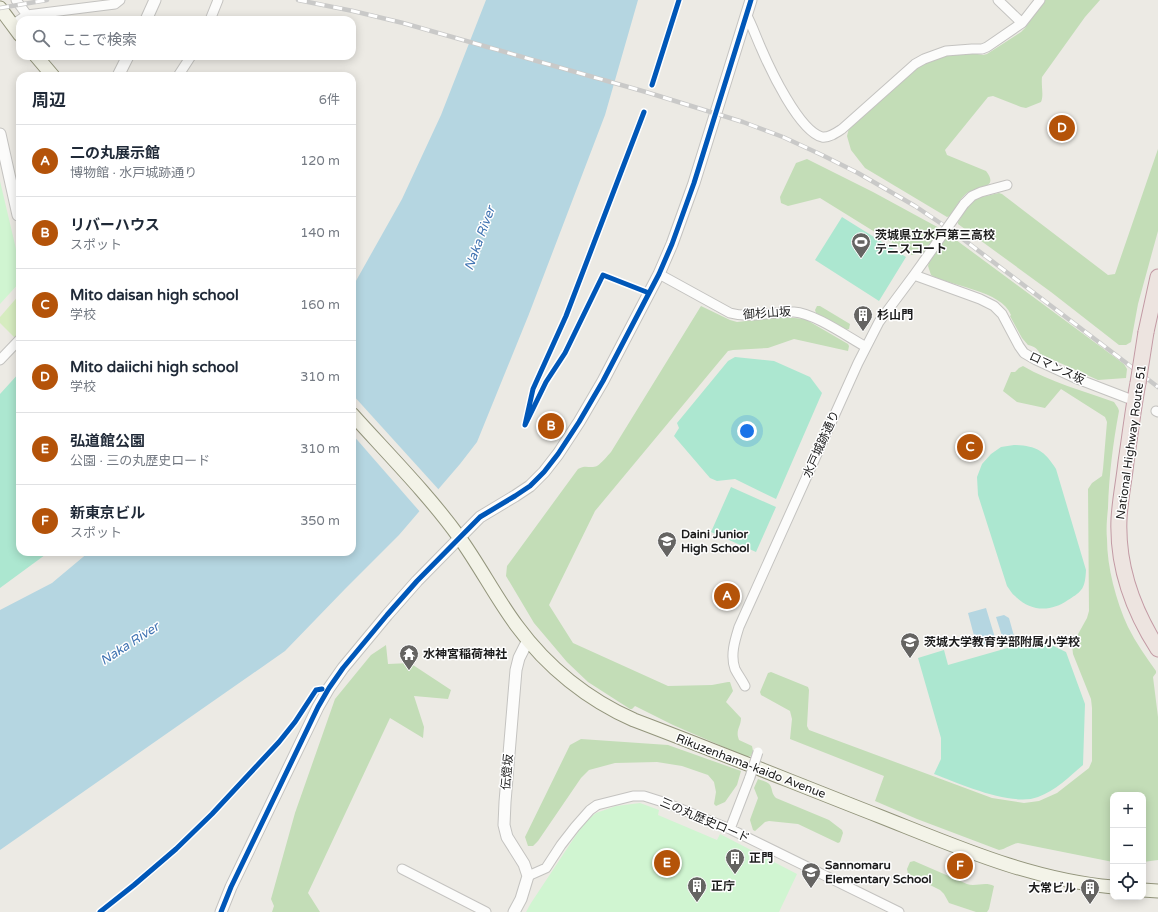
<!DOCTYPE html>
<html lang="ja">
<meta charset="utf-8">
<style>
:root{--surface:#fff;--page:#f6f6f7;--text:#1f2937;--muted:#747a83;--line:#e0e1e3;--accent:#b45309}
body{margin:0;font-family:"Varela Round","Noto Sans JP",sans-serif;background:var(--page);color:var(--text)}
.controls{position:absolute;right:12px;bottom:12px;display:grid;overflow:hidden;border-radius:8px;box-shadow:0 2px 10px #0003}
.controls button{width:36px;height:36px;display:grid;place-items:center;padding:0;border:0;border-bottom:1px solid var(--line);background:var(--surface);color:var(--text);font:20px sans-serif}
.you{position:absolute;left:747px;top:431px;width:14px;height:14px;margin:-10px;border:3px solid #fff;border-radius:50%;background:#1a73e8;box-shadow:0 0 0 6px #1a73e833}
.badge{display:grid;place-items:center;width:26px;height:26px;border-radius:50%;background:var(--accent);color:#fff;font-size:13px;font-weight:700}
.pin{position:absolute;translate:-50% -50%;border:2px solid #fff;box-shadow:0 1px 4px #0006}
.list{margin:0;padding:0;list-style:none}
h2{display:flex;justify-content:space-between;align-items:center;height:52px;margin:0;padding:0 16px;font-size:17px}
h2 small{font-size:13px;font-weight:400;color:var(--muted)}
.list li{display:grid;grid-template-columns:26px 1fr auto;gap:12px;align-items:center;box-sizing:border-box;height:72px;padding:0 16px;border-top:1px solid var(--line)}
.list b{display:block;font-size:15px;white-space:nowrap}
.list p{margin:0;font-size:13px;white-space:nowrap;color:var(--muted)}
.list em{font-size:13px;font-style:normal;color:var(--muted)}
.icon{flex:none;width:22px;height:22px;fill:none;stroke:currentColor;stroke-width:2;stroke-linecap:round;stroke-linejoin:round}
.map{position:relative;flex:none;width:1158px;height:912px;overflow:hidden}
.search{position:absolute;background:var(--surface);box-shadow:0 2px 10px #0003;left:16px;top:16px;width:340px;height:44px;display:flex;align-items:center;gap:10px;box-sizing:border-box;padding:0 14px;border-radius:12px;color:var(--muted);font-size:15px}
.panel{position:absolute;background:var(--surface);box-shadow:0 2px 10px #0003;left:16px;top:72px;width:340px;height:484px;border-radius:12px}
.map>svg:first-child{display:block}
.grass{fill:#d6ecc0}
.forest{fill:#c3ddb7}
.park{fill:#d0f5d1}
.pitch{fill:#ace7d0}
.water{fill:#b5d6e1}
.pier{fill:#eceae4}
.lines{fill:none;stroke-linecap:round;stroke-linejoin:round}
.minor-casing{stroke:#c4c3c0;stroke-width:11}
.tertiary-casing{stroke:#c4c3c0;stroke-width:13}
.secondary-casing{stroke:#93957c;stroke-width:15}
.trunk-casing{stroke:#c39aa4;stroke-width:17}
.minor{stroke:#fcfcfb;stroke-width:9}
.tertiary{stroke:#fcfcfb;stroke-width:11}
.secondary{stroke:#f3f3e8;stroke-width:13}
.trunk{stroke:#ede4e0;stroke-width:15}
.rail-casing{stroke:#c9c9c8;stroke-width:4.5}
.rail{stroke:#fff;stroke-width:3;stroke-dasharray:9;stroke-linecap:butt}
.minor-bridge-casing{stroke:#c4c3c0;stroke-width:11;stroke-linecap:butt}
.trunk-bridge-casing{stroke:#c39aa4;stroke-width:17;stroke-linecap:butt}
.minor-bridge{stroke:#fcfcfb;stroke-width:9}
.trunk-bridge{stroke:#ede4e0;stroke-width:15}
.cycleway-casing{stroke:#fff;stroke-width:8}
.cycleway{stroke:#0057b8;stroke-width:5}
.labels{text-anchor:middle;stroke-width:3;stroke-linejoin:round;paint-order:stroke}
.poi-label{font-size:12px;font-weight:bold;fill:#1c1c1c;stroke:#fff;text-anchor:start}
.street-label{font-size:12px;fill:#1c1c1c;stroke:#fff}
.water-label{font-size:13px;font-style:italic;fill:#4275b3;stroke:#fff}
</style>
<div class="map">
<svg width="1158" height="912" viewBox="0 0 1158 912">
<rect width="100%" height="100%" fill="#eceae4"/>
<path class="grass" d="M20,294V333L15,338L0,323V317Z"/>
<path class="forest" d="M1045,0H1100L1085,17L1042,77C1041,86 1044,95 1041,102L1026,108L1021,107L993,96L988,97L945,150L947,155L986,171C1000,189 977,187 967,193C960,198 955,209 950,216L947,217L865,168L851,150L847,136L849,128L914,70C927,62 945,53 961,53C968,52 976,54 983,55L987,54L1021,32L1025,28Z
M1158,149V231L1138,304L1131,342L1126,345H1119L1051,292L958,224V222L969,204L977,198L999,193L1002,194L1108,275L1115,274Z
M807,159L873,192L941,229L925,252L912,255L820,198L788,206L781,203L780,197L796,163Z
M948,234L1124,364L1127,369L1126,378L1098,380L1040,354C1038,349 1034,346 1028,345L1022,338L1010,316L1011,315C1001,290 952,287 931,275L928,266L929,263Z
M701,306L730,320L737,322L783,317L805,319L848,344L849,346L848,351L794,339L768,348L733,350L728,351L595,511L549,605L573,643L668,686L712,685L728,682H730L733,691L726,702L741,718C741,727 735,730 739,740L752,746L753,751L751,756L747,757L673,725L635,706L632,709H630L588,682L567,662L534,623L506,576L507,566L578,469C586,464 590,469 597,466C602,463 607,456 611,452Z
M817,306H820L850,324L849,329L846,330L816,313L815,310Z
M1023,366C1050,382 1084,391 1114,402L1118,408L1119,411C1113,443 1109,475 1108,508C1107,518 1106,529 1107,539C1107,567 1116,601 1128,627C1136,643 1146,657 1156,671V673L1153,677L1158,717V860L1143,862V795H1113V862L1018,843C1011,844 1006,849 999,850L917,819L875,801L884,776L790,739L792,719L790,711L761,695L760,692L768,673L771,672L808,687L809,690L807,726L809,730L992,798L1024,803L1039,801L1057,793L1089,768L1092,761V708L1091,699L1073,654L1072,645L1087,618L1089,611L1088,489L1092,483L1102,476L1103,469L1107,422L1105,417L1061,389L1045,408L1017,402L1003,391L1011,372H1015L1019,368Z
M386,645L388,664L410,663L451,690L448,699L414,696L424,727L423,738L390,718L308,893L320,912H272L274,906L271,899L295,813L335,699L371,655Z
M581,739L668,745L741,771L737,785L725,802L716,806L714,804L716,792L714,782L708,775L682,766L657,762L615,763L589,770L581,778L538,841L533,846H528L525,837L570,745Z
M758,779C761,780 768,782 770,785C773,790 771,793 776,798L829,820L842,830L843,833L840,842L838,843L798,824L769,821L765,822L755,831L753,830L750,820L751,817L758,798L754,788Z
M914,861L967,884C976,887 985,881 994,886L989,909L987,912H976L949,903L944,894L940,890L908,874L907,869L910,862Z"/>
<path class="park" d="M0,181L20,266V282L0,304Z
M640,803L659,810L658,815L717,840L720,834L797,874L779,912H526L531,903L584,823L596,813L616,806Z"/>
<path class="pitch" d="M842,217L906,257L879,301L815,260Z
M735,357L774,361L810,377L822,393L776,499L735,479L717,481L710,478L674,436L679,428L677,423L728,361Z
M20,372V552H49L0,588V394Z
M1014,445C1036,446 1044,450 1056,469L1086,570C1085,588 1083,591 1068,600C1051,612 1031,612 1015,596C1012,594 1010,590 1007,586L978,495L977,477L982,464L991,454L1001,447Z
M731,487L776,507L756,552L711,532Z
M1039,639L1066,652L1085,704L1083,765C1070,776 1055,791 1038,797C1012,807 960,784 934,774L941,759V738L918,658L944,650L948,665Z"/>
<path class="water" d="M486,0H638L605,115L529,314L477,442L460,464L399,535L345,589L285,651L0,850V610L52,583L89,552H352V288L402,199L441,115Z
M986,608L996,641L977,647L968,613Z
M1004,615L1009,618L1014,636L1003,639L996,617Z"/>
<path class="pier" d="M352,394L440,491L421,513L352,434Z"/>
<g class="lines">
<defs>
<path id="minor" d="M16,0L27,15
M998,0L1022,23
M746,14C752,25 756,37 761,48C770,69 799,131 822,137C829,138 836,133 842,129L915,64L924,59L946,51L972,49H982L987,47L1022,23L1040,0
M210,20L218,0
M12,25L27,15L115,4L120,0
M178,76L191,56
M964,204L972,196L981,192L1007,185
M659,274L730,313C750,319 773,311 794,312C814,313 848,337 866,347
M914,275L980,299L994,306L1002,314L1019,346L1024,353L1036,360L1075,378L1135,401
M0,360L20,339
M1156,411L1158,412
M745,686C742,680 738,675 735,669C730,655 735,640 739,627L858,363L879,322L914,275L924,261
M730,829L750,777
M402,869L486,912
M528,876L546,868L561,845L575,827L590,810L597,805L633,796H644L666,803L730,829L899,912"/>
<path id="tertiary" d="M146,20L155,0
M118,76L128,56
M0,134L18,215L20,214
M221,912L231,887L318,707L329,688L343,668L387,615L417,581L480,517L515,496L530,486L544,472L558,454L579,422L603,381L659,274L672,244L694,183L751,0
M514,912L521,899L528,876L524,864L507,837L504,825L505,802L516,670L519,658L528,640"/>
<path id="secondary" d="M0,8L20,35
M36,56L53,76
M352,414C388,454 428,494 459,537C480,566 496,598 517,626C547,667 588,700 634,720C716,751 797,784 879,816C955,846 1031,880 1113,887
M1143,890L1158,891"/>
<path id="trunk" d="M1146,332L1158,277
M1138,383C1133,409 1130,436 1126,462C1124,481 1120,500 1119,519C1117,566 1133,610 1158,649"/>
</defs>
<use href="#minor" class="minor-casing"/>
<use href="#tertiary" class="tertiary-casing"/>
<use href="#secondary" class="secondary-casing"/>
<use href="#trunk" class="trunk-casing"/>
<use href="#minor" class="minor"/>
<use href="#tertiary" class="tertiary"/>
<use href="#secondary" class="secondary"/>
<use href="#trunk" class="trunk"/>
<defs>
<path id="rail" d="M298,0L353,11L403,23L646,92L743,122L783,137L822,155L858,173L915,206L955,233L1158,387
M0,8L47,0"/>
</defs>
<use href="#rail" class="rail-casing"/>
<use href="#rail" class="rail"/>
<defs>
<path id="minor-bridge" d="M924,261L964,204
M750,777L758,752"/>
<path id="trunk-bridge" d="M1138,383L1146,332"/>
</defs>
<use href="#minor-bridge" class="minor-bridge-casing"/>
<use href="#trunk-bridge" class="trunk-bridge-casing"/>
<use href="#minor-bridge" class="minor-bridge"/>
<use href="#trunk-bridge" class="trunk-bridge"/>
<defs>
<path id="cycleway" d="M652,85L679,0
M644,112L566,316L533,389L525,425L546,382L565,353L603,275L649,293
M100,912L134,885L176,849L212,814L279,742L295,722L316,690L322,689
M221,912L231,887L318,707L329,688L343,668L387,615L417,581L480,517L515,496L530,486L544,472L558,454L579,422L603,381L659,274L672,244L694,183L751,0"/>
</defs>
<use href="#cycleway" class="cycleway-casing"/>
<use href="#cycleway" class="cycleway"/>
</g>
<defs>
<symbol id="stadium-pin" viewBox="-11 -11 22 30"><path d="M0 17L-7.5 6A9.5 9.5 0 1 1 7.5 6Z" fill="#656462" stroke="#fff"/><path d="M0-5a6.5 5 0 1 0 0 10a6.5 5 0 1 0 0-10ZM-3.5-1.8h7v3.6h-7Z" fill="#fff"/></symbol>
<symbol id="building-pin" viewBox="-11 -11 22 30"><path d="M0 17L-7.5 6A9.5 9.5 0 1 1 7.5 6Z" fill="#656462" stroke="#fff"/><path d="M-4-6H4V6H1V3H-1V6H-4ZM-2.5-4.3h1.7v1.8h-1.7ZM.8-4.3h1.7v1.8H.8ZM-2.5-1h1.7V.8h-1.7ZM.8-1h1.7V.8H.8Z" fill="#fff"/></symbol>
<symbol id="school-pin" viewBox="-11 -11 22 30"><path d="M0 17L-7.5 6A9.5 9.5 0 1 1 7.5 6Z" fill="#656462" stroke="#fff"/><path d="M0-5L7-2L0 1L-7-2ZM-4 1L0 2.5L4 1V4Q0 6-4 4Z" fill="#fff"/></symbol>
<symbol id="temple-pin" viewBox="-11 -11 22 30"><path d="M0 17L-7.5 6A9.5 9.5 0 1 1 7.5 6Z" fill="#656462" stroke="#fff"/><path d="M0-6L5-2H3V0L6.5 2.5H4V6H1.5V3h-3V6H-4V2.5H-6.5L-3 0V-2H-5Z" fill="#fff"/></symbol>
</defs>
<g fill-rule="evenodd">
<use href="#stadium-pin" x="850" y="231" width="22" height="30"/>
<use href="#building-pin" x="852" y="304" width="22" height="30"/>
<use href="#school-pin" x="656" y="530" width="22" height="30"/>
<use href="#school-pin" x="899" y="631" width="22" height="30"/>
<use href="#temple-pin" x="398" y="643" width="22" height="30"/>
<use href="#building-pin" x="724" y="847" width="22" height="30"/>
<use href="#school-pin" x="800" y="861" width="22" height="30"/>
<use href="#building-pin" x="686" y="875" width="22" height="30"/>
<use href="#building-pin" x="1079" y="877" width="22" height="30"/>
</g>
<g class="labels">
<g class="poi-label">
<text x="875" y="239">茨城県立水戸第三高校<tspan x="875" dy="14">テニスコート</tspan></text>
<text x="877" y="319">杉山門</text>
<text x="681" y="538">Daini Junior<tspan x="681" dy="14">High School</tspan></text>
<text x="924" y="646">茨城大学教育学部附属小学校</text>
<text x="423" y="658">水神宮稲荷神社</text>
<text x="749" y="862">正門</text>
<text x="825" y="869">Sannomaru<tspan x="825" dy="14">Elementary School</tspan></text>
<text x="711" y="890">正庁</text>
<text x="1076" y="892" text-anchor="end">大常ビル</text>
</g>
<g class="street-label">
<text transform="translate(767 313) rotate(-4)" y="4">御杉山坂</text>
<text transform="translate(1057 368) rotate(25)" y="4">ロマンス坂</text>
<text transform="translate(1131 442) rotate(-82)" y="4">National Highway Route 51</text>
<text transform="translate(821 444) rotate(-66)" y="4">水戸城跡通り</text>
<text transform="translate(751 766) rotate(21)" y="4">Rikuzenhama-kaido Avenue</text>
<text transform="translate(507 772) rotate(-85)" y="4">伝燈坂</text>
<text transform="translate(705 820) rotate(23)" y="4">三の丸歴史ロード</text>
</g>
<g class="water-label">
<text transform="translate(479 238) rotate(-70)" y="5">Naka River</text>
<text transform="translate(129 643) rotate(-33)" y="5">Naka River</text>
</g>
</g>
</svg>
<div class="controls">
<button>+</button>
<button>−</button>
<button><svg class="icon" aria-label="locate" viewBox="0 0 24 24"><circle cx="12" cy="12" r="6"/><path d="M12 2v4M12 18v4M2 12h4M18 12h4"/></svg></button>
</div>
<div class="you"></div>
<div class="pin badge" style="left:727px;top:596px">A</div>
<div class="pin badge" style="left:551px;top:426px">B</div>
<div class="pin badge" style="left:970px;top:447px">C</div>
<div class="pin badge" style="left:1062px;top:128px">D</div>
<div class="pin badge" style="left:667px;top:863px">E</div>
<div class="pin badge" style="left:960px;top:866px">F</div>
<div class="search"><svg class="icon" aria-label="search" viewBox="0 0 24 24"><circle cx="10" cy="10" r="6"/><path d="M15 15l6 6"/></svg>ここで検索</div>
<section class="panel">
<h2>周辺<small>6件</small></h2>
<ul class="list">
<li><span class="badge">A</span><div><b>二の丸展示館</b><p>博物館 · 水戸城跡通り</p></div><em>120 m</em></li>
<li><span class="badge">B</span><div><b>リバーハウス</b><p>スポット</p></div><em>140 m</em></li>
<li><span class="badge">C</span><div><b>Mito daisan high school</b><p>学校</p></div><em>160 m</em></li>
<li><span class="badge">D</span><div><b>Mito daiichi high school</b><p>学校</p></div><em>310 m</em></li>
<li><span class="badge">E</span><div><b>弘道館公園</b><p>公園 · 三の丸歴史ロード</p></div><em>310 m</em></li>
<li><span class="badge">F</span><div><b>新東京ビル</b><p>スポット</p></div><em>350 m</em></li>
</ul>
</section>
</div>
